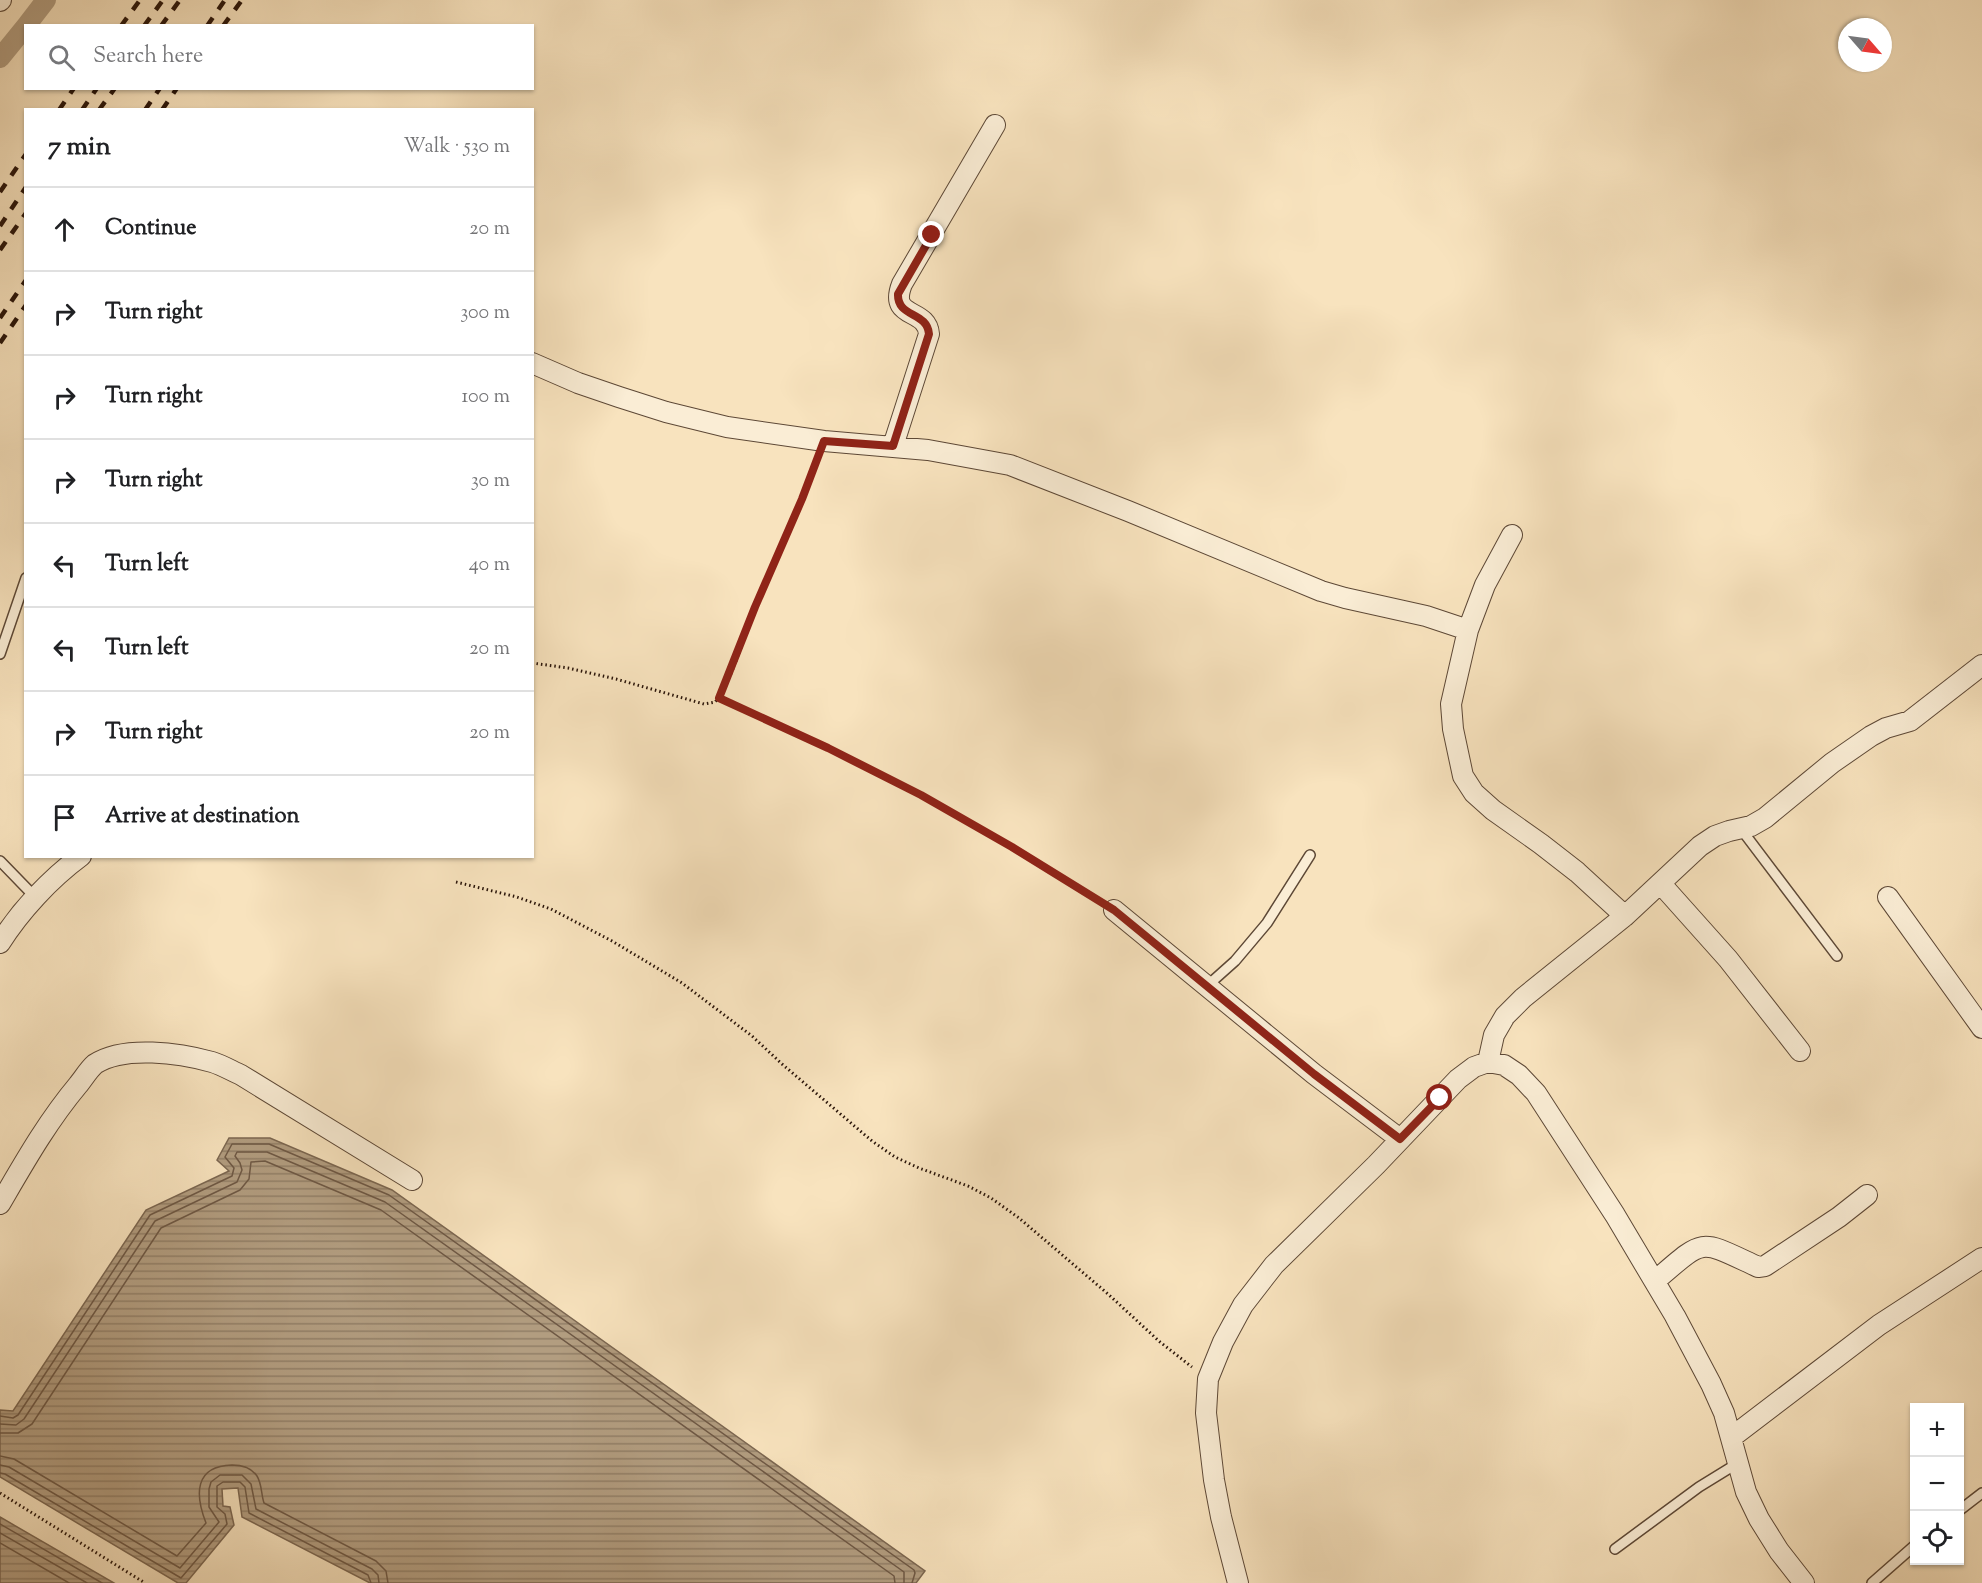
<!DOCTYPE html>
<meta charset="utf-8">
<style>
:root{--surface:#fff;--page:#f6f6f6;--text:#202124;--muted:#757577;--line:#e0e0e0}
body{margin:0;font-family:"Sorts Mill Goudy",serif;background:var(--page);color:var(--text)}
.controls{position:absolute;right:18px;bottom:18px;display:grid;overflow:hidden;border-radius:0px;box-shadow:0 2px 4px #0004}
.controls button{width:54px;height:54px;display:grid;place-items:center;padding:0;border:0;border-bottom:2px solid var(--line);background:var(--surface);color:var(--text);font:30px sans-serif}
.compass{position:absolute;left:1838px;top:18px;width:54px;height:54px;border-radius:50%;background:var(--surface);box-shadow:0 2px 4px #0004;rotate:118deg}
.stop{position:absolute;width:18px;height:18px;margin:-14px;border:4px solid #8f2418;border-radius:50%;background:#fff}
.stop.end{background:#8f2418;border-color:#fff;box-shadow:0 2px 6px #0008}
.list{margin:0;padding:0;list-style:none}
h2{display:flex;justify-content:space-between;align-items:center;height:78px;margin:0;padding:0 24px;font-size:26px}
h2 small{font-size:20px;font-weight:400;color:var(--muted)}
.list li{display:grid;grid-template-columns:39px 1fr auto;gap:18px;align-items:center;box-sizing:border-box;height:84px;padding:0 24px;border-top:2px solid var(--line)}
.list b{display:block;font-size:22px;white-space:nowrap}
.list em{font-size:20px;font-style:normal;color:var(--muted)}
.icon{flex:none;width:33px;height:33px;fill:none;stroke:currentColor;stroke-width:2;stroke-linecap:round;stroke-linejoin:round}
.map{position:relative;flex:none;width:1982px;height:1583px;overflow:hidden}
.search{position:absolute;background:var(--surface);box-shadow:0 2px 4px #0004;left:24px;top:24px;width:510px;height:66px;display:flex;align-items:center;gap:15px;box-sizing:border-box;padding:0 21px;border-radius:0px;color:var(--muted);font-size:22px}
.panel{position:absolute;background:var(--surface);box-shadow:0 2px 4px #0004;left:24px;top:108px;width:510px;height:750px;border-radius:0px}
.map>svg:first-child{display:block}
.water{fill:url(#water-rules);stroke:#7b6650;stroke-width:1.5}
.lines{fill:none;stroke-linecap:round;stroke-linejoin:round}
.shore{stroke:#6e5844;stroke-width:1.5}
.canal{stroke:#b29d80;stroke-width:20}
.lane-casing{stroke:#5d4836;stroke-width:12}
.street-casing{stroke:#5d4836;stroke-width:22}
.path{stroke:#291409;stroke-width:3;stroke-dasharray:1.5 3;stroke-linecap:butt}
.lane{stroke:#faedd5;stroke-width:9}
.street{stroke:#faedd5;stroke-width:20}
.rail{stroke:#291409;stroke-width:4.5;stroke-dasharray:10 10;stroke-linecap:butt}
.route{stroke:#8f2418;stroke-width:8}
</style>
<div class="map">
<svg width="1982" height="1583" viewBox="0 0 1982 1583">
<defs>
<pattern id="water-rules" width="6" height="5" patternUnits="userSpaceOnUse" patternTransform="scale(1.5)"><rect width="6" height="5" fill="#b29d80"/><path d="M0 2.5h6" fill="none" stroke="#917f67"/></pattern>
</defs>
<rect width="100%" height="100%" fill="#f8e3be"/>
<filter id="stains"><feTurbulence type="fractalNoise" baseFrequency=".00333" numOctaves="4"/><feColorMatrix values="0 0 0 0 .2 0 0 0 0 .09 0 0 0 0 .02 0 0 0 .5 -.17"/></filter>
<radialGradient id="worn" r=".72"><stop offset=".6" stop-color="#630" stop-opacity="0"/><stop offset="1" stop-color="#630" stop-opacity=".3"/></radialGradient>
<path class="water" d="M229,1138H270L392,1190L925,1571L916,1583H370L242,1517L238,1488L222,1489L223,1506L230,1507L234,1525L186,1583H178L0,1477V1410L13,1411L146,1210L229,1171L217,1160Z
M0,1517L114,1583H0Z"/>
<g class="lines">
<path class="shore" d="M0,1416L13,1418L18,1415L150,1215L232,1176L234,1168L225,1157L232,1144H269L389,1195L914,1570L915,1573L912,1583
M0,1424L16,1425L24,1419L155,1221L237,1182L242,1170L240,1163L235,1156L237,1152H267L385,1202L904,1572V1583
M0,1433H18L32,1424L161,1228L240,1190L249,1179L251,1162L265,1161L381,1210L894,1576L895,1583
M0,1456L14,1459L177,1556L206,1523C195,1495 194,1466 232,1465C242,1465 251,1467 257,1476C262,1484 261,1494 264,1503L376,1561L386,1571L388,1583
M0,1465L9,1467L180,1568L219,1522L209,1507V1489L211,1482L220,1475H242L251,1484L256,1509L372,1569L378,1575L379,1583
M0,1473L5,1474L181,1578L227,1524L225,1514L217,1507V1486L223,1482H240L245,1487L249,1513L368,1575L371,1583
M0,1524L102,1583
M0,1533L87,1583
M0,1543L69,1583"/>
<path class="canal" d="M26,26L46,0
M0,58L26,26"/>
<defs>
<path id="lane" d="M0,654L26,578
M1741,829L1837,956
M0,861L36,898
M1207,986L1235,961L1267,923L1310,855
M1960,1510L1982,1493
M1615,1549L1699,1487L1738,1463
M1872,1583L1914,1546"/>
<path id="street" d="M0,1L1,0
M532,363L578,383L619,397L666,412L727,427L824,441L928,450L1010,465L1128,511L1321,591L1345,598L1426,616L1468,630
M893,446L929,334C927,307 888,320 902,284L995,125
M1512,535L1485,585L1468,630L1451,704L1453,729L1463,776L1474,793L1493,810L1541,844L1577,872L1625,916
M1661,884L1728,959L1800,1051
M1888,897L1982,1028
M1114,910L1314,1074L1400,1139
M0,943C20,911 50,879 81,856
M1488,1062L1494,1035L1505,1016L1523,998L1625,916L1700,846L1715,836L1729,831L1751,826L1765,818L1832,763L1871,736L1886,728L1910,721L1982,665
M0,1204C24,1163 47,1122 78,1085C83,1079 89,1069 95,1064C124,1045 180,1053 212,1062C222,1065 232,1071 241,1075L412,1180
M1655,1281C1706,1237 1698,1239 1758,1267L1765,1266L1839,1217L1867,1195
M1732,1437L1879,1325L1982,1258
M1238,1583L1221,1517L1214,1480L1206,1413L1208,1379L1223,1342L1243,1305L1274,1265L1376,1165L1458,1079L1474,1067L1488,1062L1504,1065L1519,1075L1536,1093L1615,1215L1675,1316L1711,1384L1724,1413L1746,1492L1759,1519L1779,1551L1804,1583"/>
</defs>
<use href="#lane" class="lane-casing"/>
<use href="#street" class="street-casing"/>
<path class="path" d="M532,663L568,668L616,679L704,704L715,702C730,686 746,631 755,609C774,558 798,510 817,459
M719,698L828,748L921,795L1098,900
M456,882L517,897L551,909L612,941L682,983L752,1036L782,1064L872,1141L895,1157L919,1168L968,1186L991,1198L1019,1218L1108,1294L1160,1342L1192,1367
M0,1493L145,1583"/>
<use href="#lane" class="lane"/>
<use href="#street" class="street"/>
<path class="rail" d="M121,26L140,0
M144,26L163,0
M161,26L180,0
M207,26L225,0
M223,26L242,0
M59,110L74,88
M82,110L97,88
M99,110L115,88
M145,110L160,88
M162,110L177,88
M0,192L26,154
M0,226L26,187
M0,250L26,213
M0,318L26,280
M0,343L26,305"/>
</g>
<g class="lines">
<path class="route" d="M932,235L898,294C897,318 927,311 929,334L893,446L824,441L802,499L755,607L719,698L828,748L921,795L1012,847L1114,910L1314,1074L1400,1139L1440,1098"/>
</g>
<rect width="100%" height="100%" filter="url(#stains)"/>
<rect width="100%" height="100%" fill="url(#worn)"/>
</svg>
<div class="controls">
<button>+</button>
<button>−</button>
<button><svg class="icon" aria-label="locate" viewBox="0 0 24 24"><circle cx="12" cy="12" r="6"/><path d="M12 2v4M12 18v4M2 12h4M18 12h4"/></svg></button>
</div>
<svg class="compass" viewBox="-18 -18 36 36"><path d="M0-13l5 13h-10z" fill="#e53935"/><path d="M0 13l5-13h-10z" fill="#757577"/></svg>
<div class="stop" style="left:1440px;top:1098px"></div>
<div class="stop end" style="left:932px;top:235px"></div>
<div class="search"><svg class="icon" aria-label="search" viewBox="0 0 24 24"><circle cx="10" cy="10" r="6"/><path d="M15 15l6 6"/></svg>Search here</div>
<section class="panel">
<h2>7 min<small>Walk · 530 m</small></h2>
<ul class="list">
<li><svg class="icon" aria-label="ahead" viewBox="0 0 24 24"><path d="M12 20V5M6 11l6-6 6 6"/></svg><div><b>Continue</b></div><em>20 m</em></li>
<li><svg class="icon" aria-label="right" viewBox="0 0 24 24"><path d="M7 20v-9h11M14 6l5 5-5 5"/></svg><div><b>Turn right</b></div><em>300 m</em></li>
<li><svg class="icon" aria-label="right" viewBox="0 0 24 24"><path d="M7 20v-9h11M14 6l5 5-5 5"/></svg><div><b>Turn right</b></div><em>100 m</em></li>
<li><svg class="icon" aria-label="right" viewBox="0 0 24 24"><path d="M7 20v-9h11M14 6l5 5-5 5"/></svg><div><b>Turn right</b></div><em>30 m</em></li>
<li><svg class="icon" aria-label="left" viewBox="0 0 24 24"><path d="M17 20v-9H6M10 6l-5 5 5 5"/></svg><div><b>Turn left</b></div><em>40 m</em></li>
<li><svg class="icon" aria-label="left" viewBox="0 0 24 24"><path d="M17 20v-9H6M10 6l-5 5 5 5"/></svg><div><b>Turn left</b></div><em>20 m</em></li>
<li><svg class="icon" aria-label="right" viewBox="0 0 24 24"><path d="M7 20v-9h11M14 6l5 5-5 5"/></svg><div><b>Turn right</b></div><em>20 m</em></li>
<li><svg class="icon" aria-label="arrive" viewBox="0 0 24 24"><path d="M6 21V4h12l-3 4 3 4H6"/></svg><div><b>Arrive at destination</b></div></li>
</ul>
</section>
</div>
